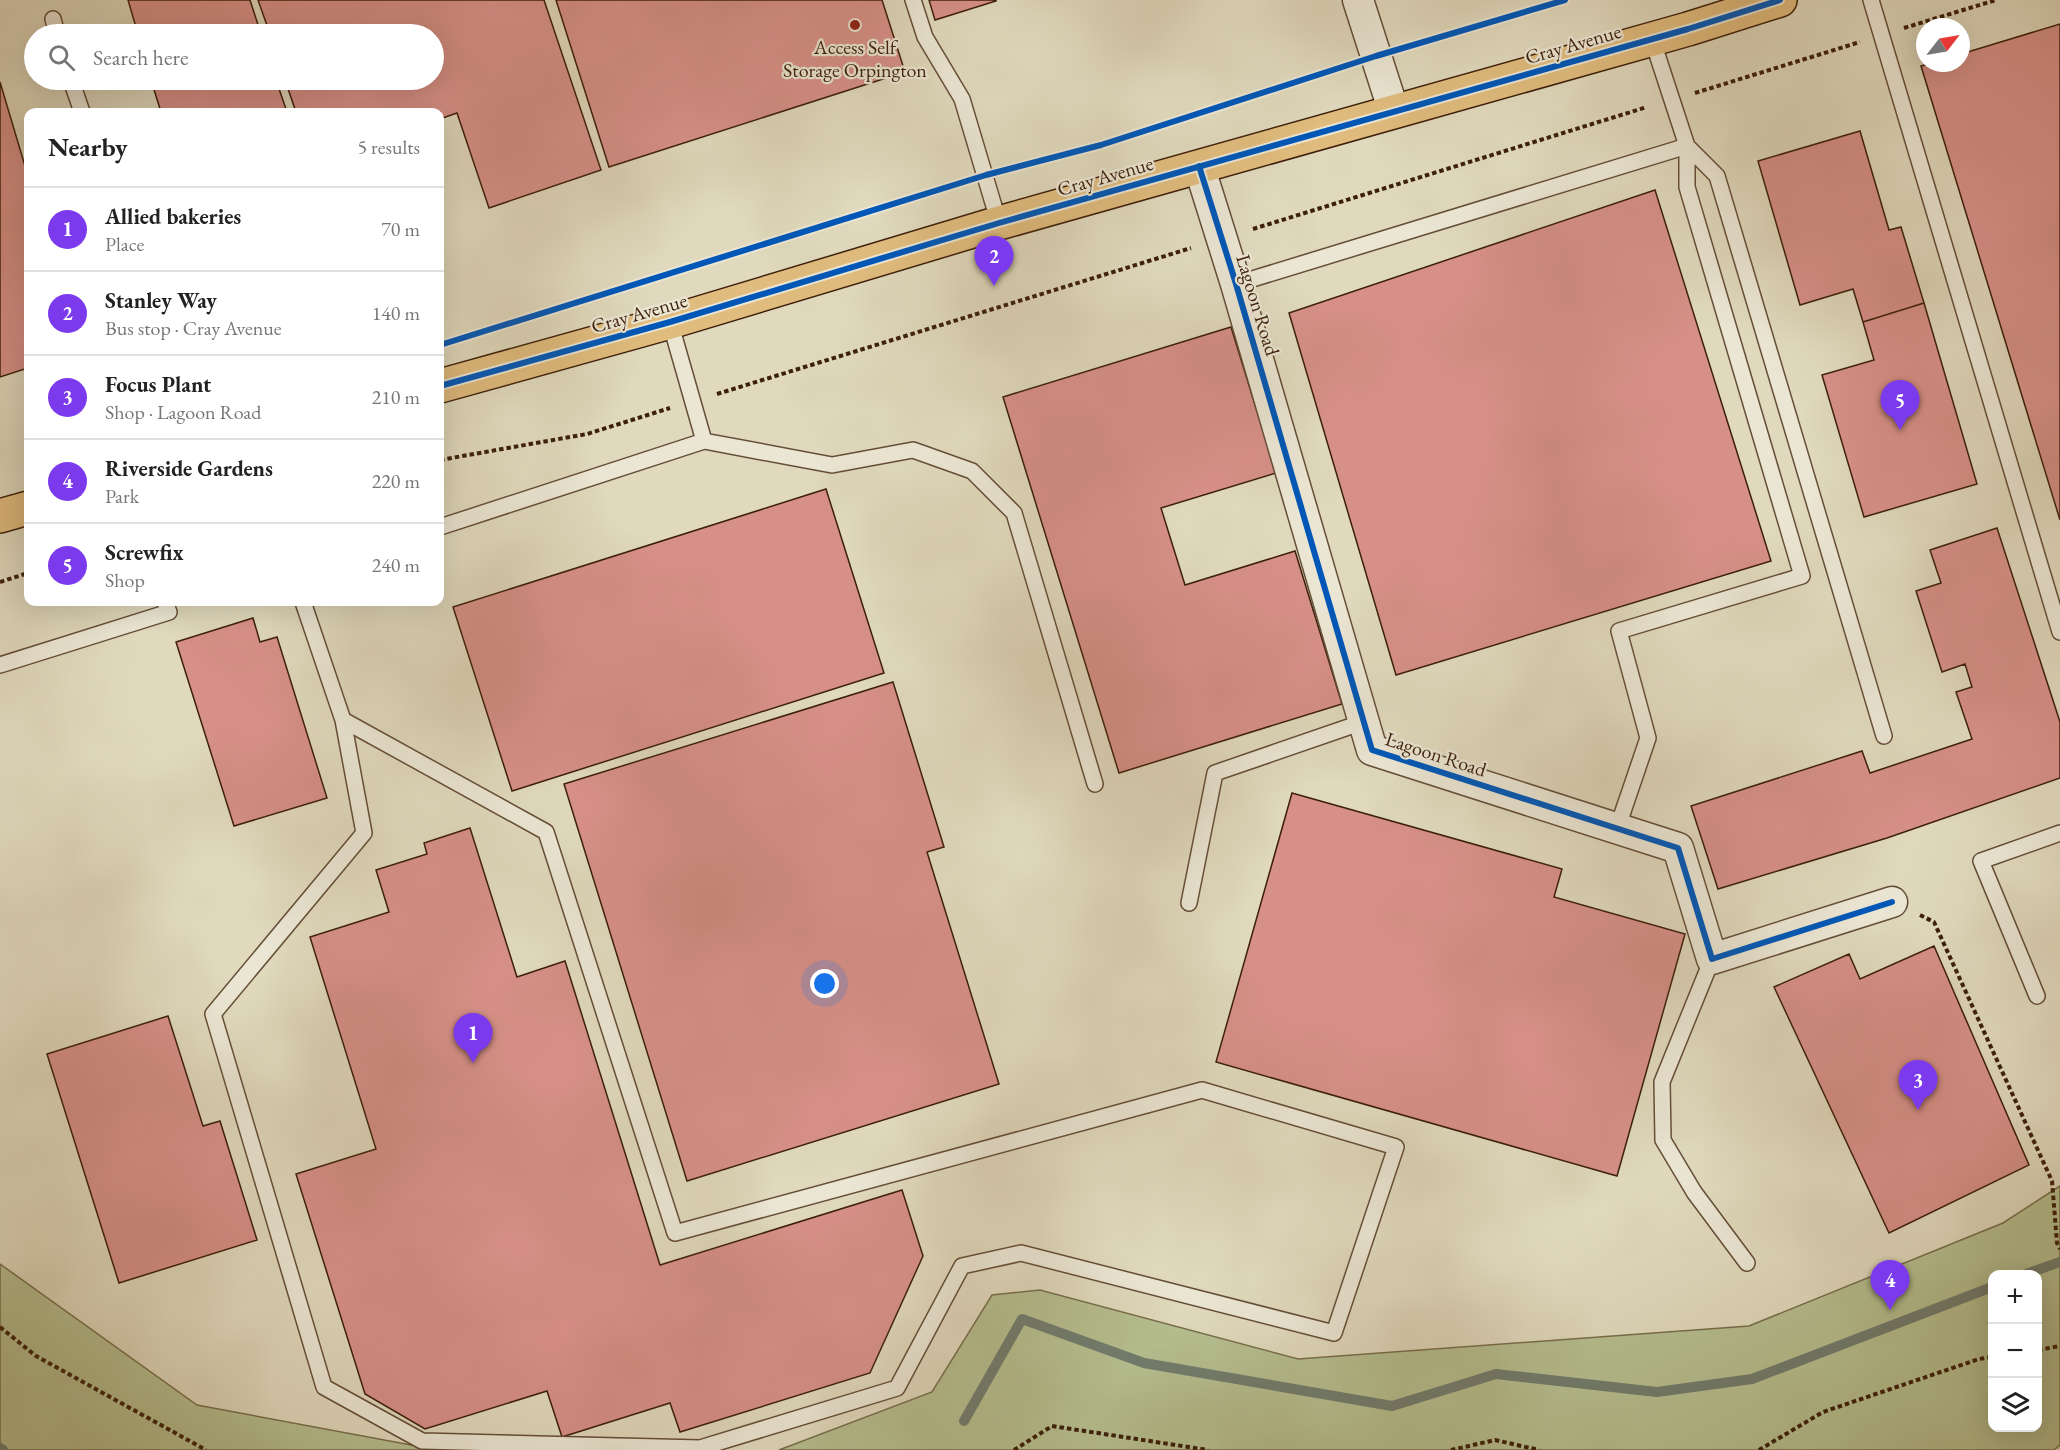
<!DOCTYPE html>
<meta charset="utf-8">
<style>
:root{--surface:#fff;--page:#f2f2f2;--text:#222;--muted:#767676;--line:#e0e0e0;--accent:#7c3aed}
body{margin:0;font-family:"EB Garamond",serif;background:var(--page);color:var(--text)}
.controls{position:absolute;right:18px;bottom:18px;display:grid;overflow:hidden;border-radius:12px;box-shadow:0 6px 24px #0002}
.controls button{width:54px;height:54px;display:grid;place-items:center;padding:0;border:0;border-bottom:2px solid var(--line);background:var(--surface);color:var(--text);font:30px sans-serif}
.compass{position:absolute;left:1916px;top:18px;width:54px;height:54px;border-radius:50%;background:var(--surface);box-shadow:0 6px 24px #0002;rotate:59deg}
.you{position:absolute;left:825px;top:984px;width:21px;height:21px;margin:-15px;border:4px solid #fff;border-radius:50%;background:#1a73e8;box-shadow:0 0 0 9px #1a73e833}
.badge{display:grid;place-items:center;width:39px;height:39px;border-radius:50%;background:var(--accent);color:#fff;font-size:20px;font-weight:700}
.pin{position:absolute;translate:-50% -50px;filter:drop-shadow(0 2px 3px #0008)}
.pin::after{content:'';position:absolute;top:32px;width:21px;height:18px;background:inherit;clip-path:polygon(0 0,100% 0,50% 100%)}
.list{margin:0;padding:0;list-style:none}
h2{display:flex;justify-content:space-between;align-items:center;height:78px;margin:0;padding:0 24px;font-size:26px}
h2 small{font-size:20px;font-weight:400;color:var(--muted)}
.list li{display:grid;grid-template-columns:39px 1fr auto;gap:18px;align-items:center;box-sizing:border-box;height:84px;padding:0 24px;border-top:2px solid var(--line)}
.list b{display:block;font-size:22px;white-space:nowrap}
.list p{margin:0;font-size:20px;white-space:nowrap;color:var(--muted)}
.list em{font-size:20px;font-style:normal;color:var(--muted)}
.icon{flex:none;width:33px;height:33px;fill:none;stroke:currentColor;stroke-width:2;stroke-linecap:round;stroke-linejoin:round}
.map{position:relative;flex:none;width:2060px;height:1450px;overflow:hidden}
.search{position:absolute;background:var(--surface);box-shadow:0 6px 24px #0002;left:24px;top:24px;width:420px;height:66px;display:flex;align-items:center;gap:15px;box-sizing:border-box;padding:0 21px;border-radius:33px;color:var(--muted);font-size:22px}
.panel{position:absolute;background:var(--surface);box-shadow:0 6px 24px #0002;left:24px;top:108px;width:420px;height:498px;border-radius:12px}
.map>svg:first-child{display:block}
.green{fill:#b5be8f;stroke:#786e4c;stroke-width:1.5;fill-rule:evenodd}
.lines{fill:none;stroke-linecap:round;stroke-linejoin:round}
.stream{stroke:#717c6d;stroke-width:10}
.building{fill:#d79088;stroke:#3c1f0a;stroke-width:1.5}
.lane-casing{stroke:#654e37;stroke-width:18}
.street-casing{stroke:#654e37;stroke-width:33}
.primary-casing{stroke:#3c1f0a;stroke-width:36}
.path{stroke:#3c1f0a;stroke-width:4;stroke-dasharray:4.5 3;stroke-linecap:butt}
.lane{stroke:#ebe6d4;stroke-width:15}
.street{stroke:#ebe6d4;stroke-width:30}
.primary{stroke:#e0bc7e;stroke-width:33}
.cycleway-casing{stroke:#ebe6d4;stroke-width:10}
.cycleway{stroke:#0057b8;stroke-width:6}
.poi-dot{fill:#8f2418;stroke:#ebe6d4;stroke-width:2}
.labels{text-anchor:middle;stroke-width:4.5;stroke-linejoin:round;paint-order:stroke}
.street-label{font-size:20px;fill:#3c1f0a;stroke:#ebe6d4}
.poi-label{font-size:20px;fill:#3c1f0a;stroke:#ebe6d4}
</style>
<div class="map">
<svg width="2060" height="1450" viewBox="0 0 2060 1450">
<rect width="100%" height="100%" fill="#e0d9bd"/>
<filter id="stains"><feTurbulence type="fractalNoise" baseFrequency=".00333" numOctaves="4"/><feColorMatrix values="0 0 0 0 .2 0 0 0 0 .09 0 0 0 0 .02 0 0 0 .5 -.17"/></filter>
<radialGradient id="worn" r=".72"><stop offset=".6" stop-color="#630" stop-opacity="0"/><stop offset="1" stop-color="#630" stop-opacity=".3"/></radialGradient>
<path class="green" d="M2060,1186V1445L2054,1450H779L932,1392L992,1295L1040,1290L1298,1359L1749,1326L2003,1223ZM1992,1274H2038V1428H1992Z
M0,1264L197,1405L438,1450H0Z"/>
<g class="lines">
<path class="stream" d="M2026,1274L2060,1262
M964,1421L1022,1319L1144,1363L1392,1406L1496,1374L1657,1392L1752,1379L1992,1287
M0,1448L3,1450"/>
</g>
<path class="building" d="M128,0H250L261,34H138Z
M258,0H544L601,170L489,208L457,113L440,119V112H296L285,80H434V34H270Z
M556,0H882L905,72L609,167Z
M929,0H996V1L935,20Z
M2060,24V520L1921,66L1932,63H1961V54Z
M151,80H276L287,112H161Z
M0,82L28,176V368L0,377Z
M1860,131L1889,230L1901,227L1924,303L1863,322L1853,289L1800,305L1758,161Z
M1655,190L1771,561L1396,675L1289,313Z
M1924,303L1977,484L1864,517L1822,375L1874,360L1863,322Z
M1231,327L1276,473L1161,508L1185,585L1295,551L1342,704L1119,773L1003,397Z
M826,489L884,673L512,791L453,607Z
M1997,528L2060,722V778L1887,838L1718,889L1691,806L1862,751L1870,773L1972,739L1956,692L1972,687L1965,664L1942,672L1916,591L1941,583L1930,550Z
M253,618L260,642L277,637L327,798L234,826L176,642Z
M893,682L944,847L927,852L999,1084L687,1181L564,784Z
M1292,793L1562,869L1554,897L1685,934L1617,1176L1216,1062Z
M470,828L517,977L565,961L660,1265L902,1190L923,1256L870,1373L680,1432L670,1403L562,1437L547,1391L425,1429L365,1394L296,1174L376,1149L310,937L389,912L376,870L427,854L424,843Z
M1934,946L2029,1165L1889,1233L1774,987L1849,954L1860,979Z
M168,1016L203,1126L220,1121L257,1240L119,1283L47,1054Z"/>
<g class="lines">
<defs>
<path id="lane" d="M913,0L925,37L962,99L999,223
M1871,0L2060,632
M53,19L57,34
M1652,39L1687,146L1717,176L1884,736
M71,80L82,112
M1236,284L1687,146V187L1802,576L1619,631L1648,738L1617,829
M704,441L832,465L913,450L972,471L1014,513L1095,784
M440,527L704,441L670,322
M303,602L343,720L364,833L213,1014L324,1387L422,1441L700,1448L897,1388L962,1266L1021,1253L1334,1333L1396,1147L1202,1090L675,1233L546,832L343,720
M0,665L169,612L165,602
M1189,903L1215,773L1363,722
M1712,959L1662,1082L1663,1140L1694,1192L1747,1263
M2037,996L1981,861L2060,833"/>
<path id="street" d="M1358,0L1394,112
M1199,166L1236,284L1372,750L1678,848L1712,959L1892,902"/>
<path id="primary" d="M440,386L670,322L999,223L1688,29L1780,0
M0,516L28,508"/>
</defs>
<use href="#lane" class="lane-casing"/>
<use href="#street" class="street-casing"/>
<use href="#primary" class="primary-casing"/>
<path class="path" d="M1904,28L1996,0
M1695,93L1860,42
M1253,229L1647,107
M717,394L1191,248
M440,460L587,434L670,408
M0,582L28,573
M1920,915L1934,922L2052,1181L2057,1243L2060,1249
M0,1327L36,1356L206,1450
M2038,1350L2060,1346
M1014,1450L1052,1426L1208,1450
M1451,1450L1495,1440L1539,1450
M1759,1450L1823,1412L1979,1359L1992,1357"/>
<use href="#lane" class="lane"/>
<use href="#street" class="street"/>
<use href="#primary" class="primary"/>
<defs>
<path id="cycleway" d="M1199,166L1236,284L1372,750L1678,848L1712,959L1892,902
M440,345L986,175L1101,145L1376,56L1565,0
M440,386L670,322L999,223L1688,29L1780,0"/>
</defs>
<use href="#cycleway" class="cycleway-casing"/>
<use href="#cycleway" class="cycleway"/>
</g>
<circle class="poi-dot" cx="855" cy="25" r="6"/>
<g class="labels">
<g class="street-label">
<text transform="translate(1573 44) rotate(-16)" y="7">Cray Avenue</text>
<text transform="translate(1105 176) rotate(-16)" y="7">Cray Avenue</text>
<text transform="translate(1258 305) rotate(73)" y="7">Lagoon Road</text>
<text transform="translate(639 313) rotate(-16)" y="7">Cray Avenue</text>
<text transform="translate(1436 754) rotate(18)" y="7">Lagoon Road</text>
</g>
<g class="poi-label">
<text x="855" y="54">Access Self<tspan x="855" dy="23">Storage Orpington</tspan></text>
</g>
</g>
<rect width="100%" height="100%" filter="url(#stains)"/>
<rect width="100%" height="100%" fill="url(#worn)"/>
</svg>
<div class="controls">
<button>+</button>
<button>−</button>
<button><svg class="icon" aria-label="layers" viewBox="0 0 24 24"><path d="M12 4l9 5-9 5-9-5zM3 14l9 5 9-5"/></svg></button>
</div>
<svg class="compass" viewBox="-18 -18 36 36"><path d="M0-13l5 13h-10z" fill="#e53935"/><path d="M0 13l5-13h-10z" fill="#767676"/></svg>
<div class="you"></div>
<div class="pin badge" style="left:473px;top:1063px">1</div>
<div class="pin badge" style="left:994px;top:286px">2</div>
<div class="pin badge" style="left:1918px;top:1110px">3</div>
<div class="pin badge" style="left:1890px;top:1310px">4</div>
<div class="pin badge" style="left:1900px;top:430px">5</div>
<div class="search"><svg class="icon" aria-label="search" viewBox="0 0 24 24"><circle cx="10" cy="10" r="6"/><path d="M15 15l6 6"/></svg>Search here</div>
<section class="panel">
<h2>Nearby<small>5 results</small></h2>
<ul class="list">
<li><span class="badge">1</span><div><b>Allied bakeries</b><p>Place</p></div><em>70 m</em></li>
<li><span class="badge">2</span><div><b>Stanley Way</b><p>Bus stop · Cray Avenue</p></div><em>140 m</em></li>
<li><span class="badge">3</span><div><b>Focus Plant</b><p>Shop · Lagoon Road</p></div><em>210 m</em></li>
<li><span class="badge">4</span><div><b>Riverside Gardens</b><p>Park</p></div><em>220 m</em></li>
<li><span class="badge">5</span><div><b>Screwfix</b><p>Shop</p></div><em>240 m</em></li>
</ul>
</section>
</div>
